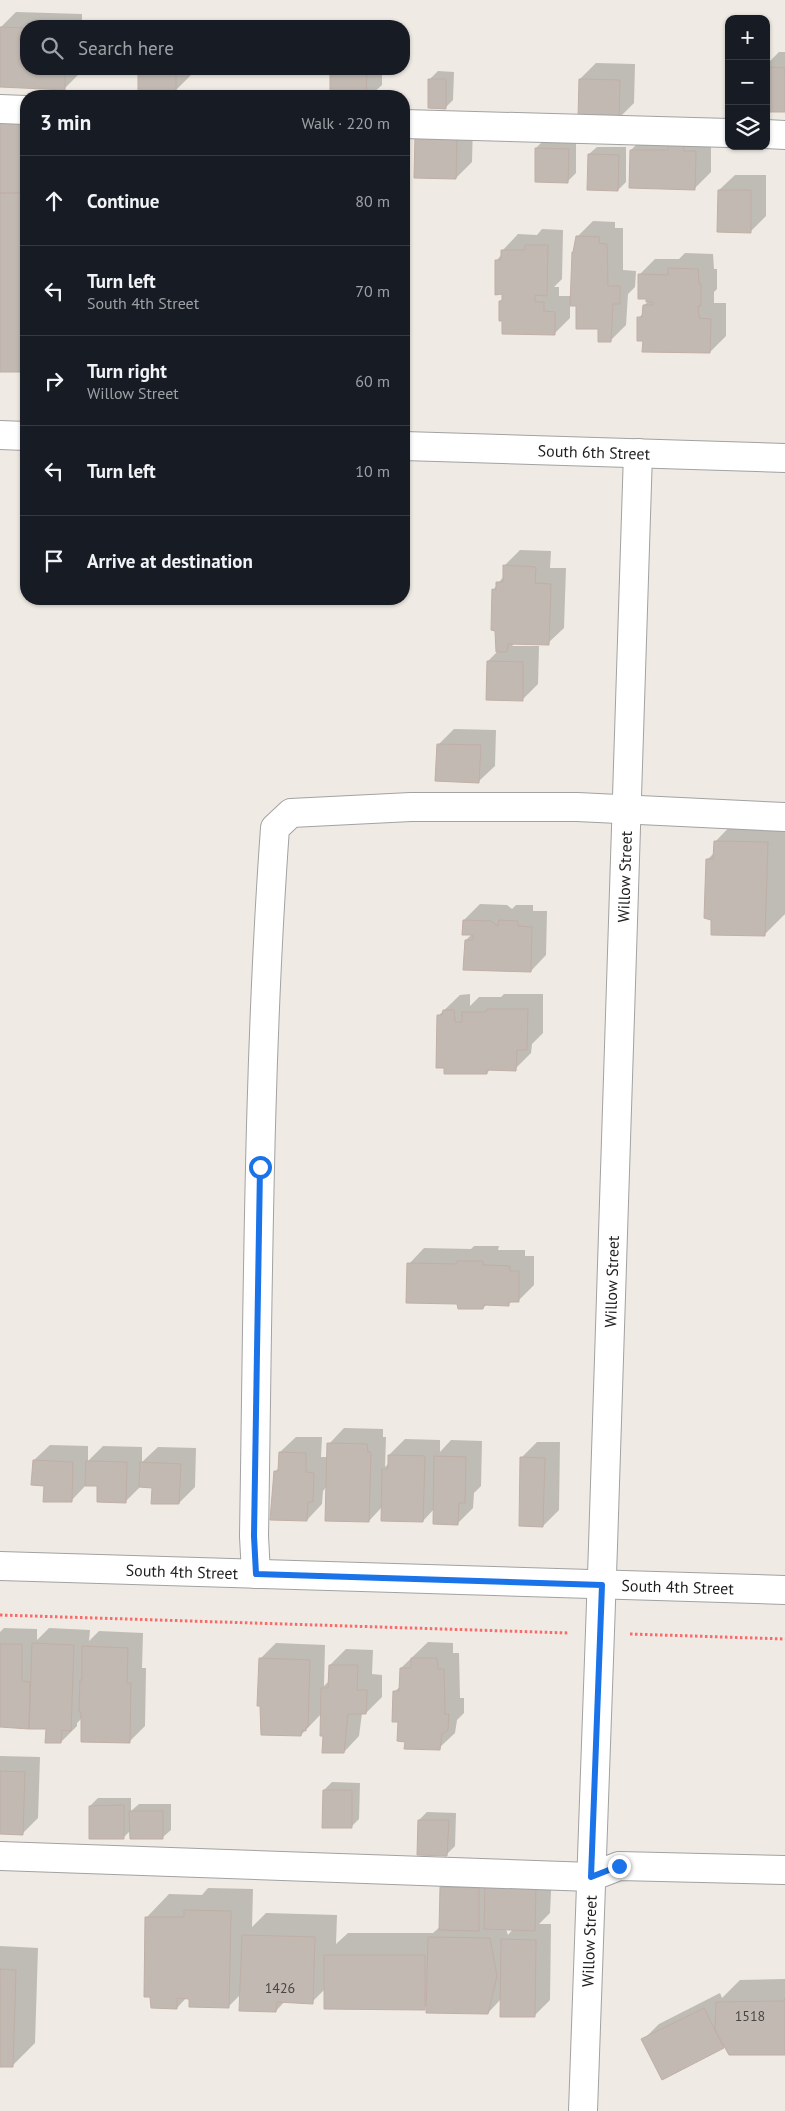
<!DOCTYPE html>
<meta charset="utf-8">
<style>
:root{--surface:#171b24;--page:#242831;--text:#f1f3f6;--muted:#9ea1a6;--line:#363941}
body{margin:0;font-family:"PT Sans",sans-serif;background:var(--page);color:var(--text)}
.controls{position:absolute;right:15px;top:15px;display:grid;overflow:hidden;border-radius:10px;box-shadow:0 1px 4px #0004}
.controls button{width:45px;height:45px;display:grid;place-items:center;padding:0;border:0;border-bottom:1px solid var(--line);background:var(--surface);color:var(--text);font:25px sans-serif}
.stop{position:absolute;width:15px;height:15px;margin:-11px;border:4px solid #1a73e8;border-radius:50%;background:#fff}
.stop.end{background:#1a73e8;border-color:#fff;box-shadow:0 1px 5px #0008}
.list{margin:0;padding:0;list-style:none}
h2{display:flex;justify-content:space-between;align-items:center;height:65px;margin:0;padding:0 20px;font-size:21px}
h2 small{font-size:16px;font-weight:400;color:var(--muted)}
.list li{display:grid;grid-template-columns:32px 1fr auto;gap:15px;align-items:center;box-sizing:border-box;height:90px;padding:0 20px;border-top:1px solid var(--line)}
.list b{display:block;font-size:19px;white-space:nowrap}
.list p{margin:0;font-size:16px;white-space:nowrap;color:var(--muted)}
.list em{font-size:16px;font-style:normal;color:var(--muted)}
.icon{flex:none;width:28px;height:28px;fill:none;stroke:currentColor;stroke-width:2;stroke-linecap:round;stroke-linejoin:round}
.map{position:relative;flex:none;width:785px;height:2111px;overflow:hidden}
.search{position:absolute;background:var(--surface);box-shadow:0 1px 4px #0004;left:20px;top:20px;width:390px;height:55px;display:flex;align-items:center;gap:12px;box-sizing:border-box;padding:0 18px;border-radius:20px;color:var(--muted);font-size:19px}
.panel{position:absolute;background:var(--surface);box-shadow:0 1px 4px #0004;left:20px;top:90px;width:390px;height:515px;border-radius:20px}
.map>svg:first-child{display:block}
.shadow{fill:#0003;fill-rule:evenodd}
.building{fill:#c3b9b3;stroke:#c0afa6}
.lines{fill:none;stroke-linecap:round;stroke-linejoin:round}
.minor-casing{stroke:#a2a2a2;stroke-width:30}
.path{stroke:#f96b6a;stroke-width:3;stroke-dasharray:2.5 2.5;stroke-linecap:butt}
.minor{stroke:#fff;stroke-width:28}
.route{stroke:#1a73e8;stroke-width:6}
.labels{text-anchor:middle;stroke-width:4.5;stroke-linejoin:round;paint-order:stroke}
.number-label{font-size:14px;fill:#474543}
.street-label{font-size:16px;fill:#1e1e1e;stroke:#fff}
</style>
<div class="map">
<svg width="785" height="2111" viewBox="0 0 785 2111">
<rect width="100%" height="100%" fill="#efeae3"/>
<path class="shadow" d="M16,12L82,14V26H26V69H80V73L64,89L0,86V28Z
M779,52H785V111H766V65Z
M596,63L635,64L634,103L618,119L580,79Z
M139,69H191V75L175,91L139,90Z
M332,69H382V85L370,96H331Z
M438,71L454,72L453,100L445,108L430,79Z
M0,96H66H26V371H0Z
M473,121L472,162L456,178L416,177Z
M647,134L711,135V172L695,188L631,150Z
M544,140L576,141V173L568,181L536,148Z
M597,147H626V182L618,190L589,154Z
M735,175H766V216L750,232L719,190Z
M593,221L615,222V228H623V270L636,271L635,287L628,294L626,325L610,341L578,305H570V318L554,334L503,319L500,301L503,299L497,260L502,254L503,250L518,234L537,235L542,229L563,230L562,279L554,287H559V296H572L577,237Z
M685,253L713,254L714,269H717V289L714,292V303H726V336L710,352L644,340L639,318L644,312V305L648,302L640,274L655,259H679Z
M520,550L551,551L550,568H566L564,628L548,643H515L512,646H539L538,684L522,700L488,661L499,650L493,590L504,576V566Z
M454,729L496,730L495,766L479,781L438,745Z
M737,819L785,820V914L764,935L707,860L715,852V842Z
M480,904L507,905L512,909L516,905H533V911H547L546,955L531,971L466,940L472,934L464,920Z
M470,994V1006L479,997H501L504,994H543V1033L532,1044L531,1053L515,1069L491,1068L487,1073L438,1016L460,995Z
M474,1246H499L498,1250H525V1256H534V1285L518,1301H512L508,1305L487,1304L483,1308L458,1303L409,1264L424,1248L471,1249Z
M344,1428L383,1429V1437H386L385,1467L389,1463V1455L405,1439L440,1440V1452L451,1440L482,1441L481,1486L474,1493L473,1508L457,1524L434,1509L423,1521L382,1507L369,1521L327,1486L323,1491L322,1504L307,1520L275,1472L279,1468L280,1452L296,1437H322L321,1457H328L329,1444Z
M537,1442H560L559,1510L543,1526L522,1457Z
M50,1445L88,1446V1461L103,1446L142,1447V1462L158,1447L196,1448L195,1487L179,1503L153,1486H141L125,1502L99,1485L87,1484L71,1501L45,1484L34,1460Z
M4,1628L37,1629V1640L49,1628L90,1630L89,1641L99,1631L143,1633L142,1668H146L145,1726L129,1742L82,1718L77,1723V1726L61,1742L47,1728L0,1726V1632Z
M428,1642L453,1643V1653H459L460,1698H464V1713L457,1720L455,1733L439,1748L406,1740L399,1721L394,1692L401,1686V1668Z
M276,1643L325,1645L324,1686L330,1680V1665L346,1649L373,1650L372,1674L382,1675V1697L366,1713H362L359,1736L344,1752L324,1735L322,1713L301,1735L260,1659Z
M0,1756L40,1757L38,1818L22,1834L0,1833Z
M332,1782L360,1783L359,1819L351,1827L324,1790Z
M98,1798H131V1811L139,1804H171V1830L163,1837L131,1830L123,1838L90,1806Z
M427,1812L456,1813L455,1846L447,1854L419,1820Z
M457,1871H552L550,1913L539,1924H551L550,2000L534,2016L501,1999L488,2013L428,2005L424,2008L325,1989L312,2002L285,2001L276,2011L241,1994L228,2007L187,1997L177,2008L147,1917L169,1894L202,1895L208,1888L253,1889L252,1927L266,1913L337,1915L336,1944L348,1933H433L441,1926V1887ZM506,1929H513L508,1935Z
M0,1946L38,1948L35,2043L12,2066H0Z
M785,1979V2054L725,2046L724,2047L643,2040L659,2024L720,1993L722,1998L740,1980Z"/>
<path class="building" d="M0,27L26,28V69H65V90L0,87Z
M766,67L785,68V112H766Z
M138,69H176V92H138Z
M330,69H367L366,96H330Z
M428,79H446V109L428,108Z
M579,79L620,80L619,120L578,119Z
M0,118H26V193H0Z
M415,136L457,137L456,179L414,178Z
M668,139H683L684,151H696L695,190L629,188L630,150H668Z
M535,148L569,149L568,183L535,182Z
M588,154L619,155L618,191L587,190Z
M718,190H751V233L717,232Z
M0,193H26V372H0Z
M576,236L600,237L599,243L607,244L608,286H620V304H613L611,342H598V329H576V306H570L572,252H573Z
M525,245H548L547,296L535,295V302H544V311L555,312V335L502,334V321H499V301H502V294L495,295V260H501V250H525Z
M668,268L698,269L699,284H701V306H698L699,318L711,319L710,353L642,352L643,341H637V317H642L643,305H653V302H646V299H638V274L668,275Z
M503,565L536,567L535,583L551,584L549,645L508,644L507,652H496L495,631L491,630L492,589L496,590V582H503Z
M487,661L523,662V701L486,700Z
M437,744L481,745L479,783L435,781Z
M714,841L768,842L765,936L711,935V920L704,918L706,859H713Z
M463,920L491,921L498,926L499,920L518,921V926L532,927L531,972L463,970L465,940H473V935H462Z
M487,1009H528L527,1050H517L516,1071L487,1070V1074H444V1068H436L437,1015H442L443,1010H454L455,1022H462V1012H486Z
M457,1261H483V1265L510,1266V1271H519V1302H509V1306L484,1305L483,1309H458L457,1304L406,1303L407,1263L457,1264Z
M327,1443L367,1444L368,1452H371L369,1522L325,1521Z
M279,1452L306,1453V1472L314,1473L313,1502H308L307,1521L270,1520L274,1471H278Z
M388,1455L425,1456L423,1522L381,1521L382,1469H388Z
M434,1456L466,1457L465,1503H459L458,1525L433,1524Z
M520,1457L545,1458L543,1527L519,1526Z
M33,1460L73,1462L72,1502H43L44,1486L31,1485Z
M86,1461L127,1462L126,1503L97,1502V1486H85Z
M140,1462L181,1464L179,1504H151L152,1488L139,1487Z
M32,1643L74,1645L71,1731L62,1730L61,1743H45L46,1729H29Z
M0,1644H22V1681L30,1682L29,1729L0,1727Z
M82,1646L128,1648L127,1683H131L130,1743L81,1742V1712H79L80,1680H82Z
M259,1658L310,1660L308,1727H306V1731L302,1730L301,1736L261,1735L260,1706H257Z
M411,1658H437L438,1669H444L445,1714H449L448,1730L442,1734L440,1750L404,1749L405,1742L397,1741L398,1722H392L393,1691H399L400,1668H411Z
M329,1665H358L357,1690H367L366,1714H348L344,1753H322L323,1736H320L321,1688H328Z
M0,1771L25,1772L23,1835L0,1834Z
M323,1790H352V1828H322Z
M124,1805V1839H89V1806Z
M129,1811H163V1839H130Z
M418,1820H449L447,1856L417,1855Z
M485,1885L536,1886L535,1931L484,1929Z
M440,1887L479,1888V1931L439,1930Z
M184,1910L231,1911L229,2008L189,2007V1999L177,1998V2009L151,2008L150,1997H144L145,1917H184Z
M242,1935L315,1937L313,2004L277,2002L276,2012L239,2011Z
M428,1937L490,1938L497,1976L488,2014L426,2013Z
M501,1939L536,1940L535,2017H500Z
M324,1955H425V2010L324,2009Z
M0,1969L16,1970L13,2067H0Z
M785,1998V2055H729L715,2030L716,2002L784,2001Z
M704,2008L724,2048L662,2080L641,2039Z"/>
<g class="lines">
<defs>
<g id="minor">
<path d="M0,109L26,110"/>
<path d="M404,124L729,133"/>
<path d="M766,134L785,135"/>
<path d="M0,435L26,436"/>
<path id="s1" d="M404,446L785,458"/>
<path id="s2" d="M0,1566L785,1590"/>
<path d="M256,1574L254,1536C258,1300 258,1063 275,828L291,813L411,807H577L785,817"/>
<path d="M0,1856L591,1877L619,1866L785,1870"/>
<path id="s3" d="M583,2111L603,1546L638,453"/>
</g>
</defs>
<use href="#minor" class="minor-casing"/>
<path class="path" d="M0,1615L569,1633
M630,1634L785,1639"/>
<use href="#minor" class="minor"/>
</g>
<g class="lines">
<path class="route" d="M260,1167L254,1536L256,1574L602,1585L591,1877L619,1866"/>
</g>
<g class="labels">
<g class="number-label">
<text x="280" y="1993">1426</text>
<text x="750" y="2021">1518</text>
</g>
<g class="street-label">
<text dy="6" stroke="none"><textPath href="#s1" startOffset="190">South 6th Street</textPath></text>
<text dy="6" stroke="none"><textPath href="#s3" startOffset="1235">Willow Street</textPath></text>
<text dy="6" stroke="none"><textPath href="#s3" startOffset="830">Willow Street</textPath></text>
<text dy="6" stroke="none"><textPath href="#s2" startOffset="182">South 4th Street</textPath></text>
<text dy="6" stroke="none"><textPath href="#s2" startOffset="678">South 4th Street</textPath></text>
<text dy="6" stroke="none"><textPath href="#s3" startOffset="170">Willow Street</textPath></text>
</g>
</g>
</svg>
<div class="controls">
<button>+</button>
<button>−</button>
<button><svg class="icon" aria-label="layers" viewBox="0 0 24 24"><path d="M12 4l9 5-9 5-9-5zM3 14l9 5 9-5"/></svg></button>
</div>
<div class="stop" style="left:260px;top:1167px"></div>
<div class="stop end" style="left:619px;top:1866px"></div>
<div class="search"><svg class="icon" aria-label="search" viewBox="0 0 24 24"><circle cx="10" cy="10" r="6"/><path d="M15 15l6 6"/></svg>Search here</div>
<section class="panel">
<h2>3 min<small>Walk · 220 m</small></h2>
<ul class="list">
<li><svg class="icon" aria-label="ahead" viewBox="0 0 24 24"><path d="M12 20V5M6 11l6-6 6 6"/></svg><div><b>Continue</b></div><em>80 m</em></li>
<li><svg class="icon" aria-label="left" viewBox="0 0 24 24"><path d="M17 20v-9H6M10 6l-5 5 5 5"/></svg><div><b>Turn left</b><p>South 4th Street</p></div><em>70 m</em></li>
<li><svg class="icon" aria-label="right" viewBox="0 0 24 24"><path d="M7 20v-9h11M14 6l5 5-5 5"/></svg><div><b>Turn right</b><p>Willow Street</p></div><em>60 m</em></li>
<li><svg class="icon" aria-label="left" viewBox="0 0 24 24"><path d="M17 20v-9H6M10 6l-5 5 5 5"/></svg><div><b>Turn left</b></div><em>10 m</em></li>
<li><svg class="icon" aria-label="arrive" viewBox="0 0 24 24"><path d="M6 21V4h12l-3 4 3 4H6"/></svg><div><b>Arrive at destination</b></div></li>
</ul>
</section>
</div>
